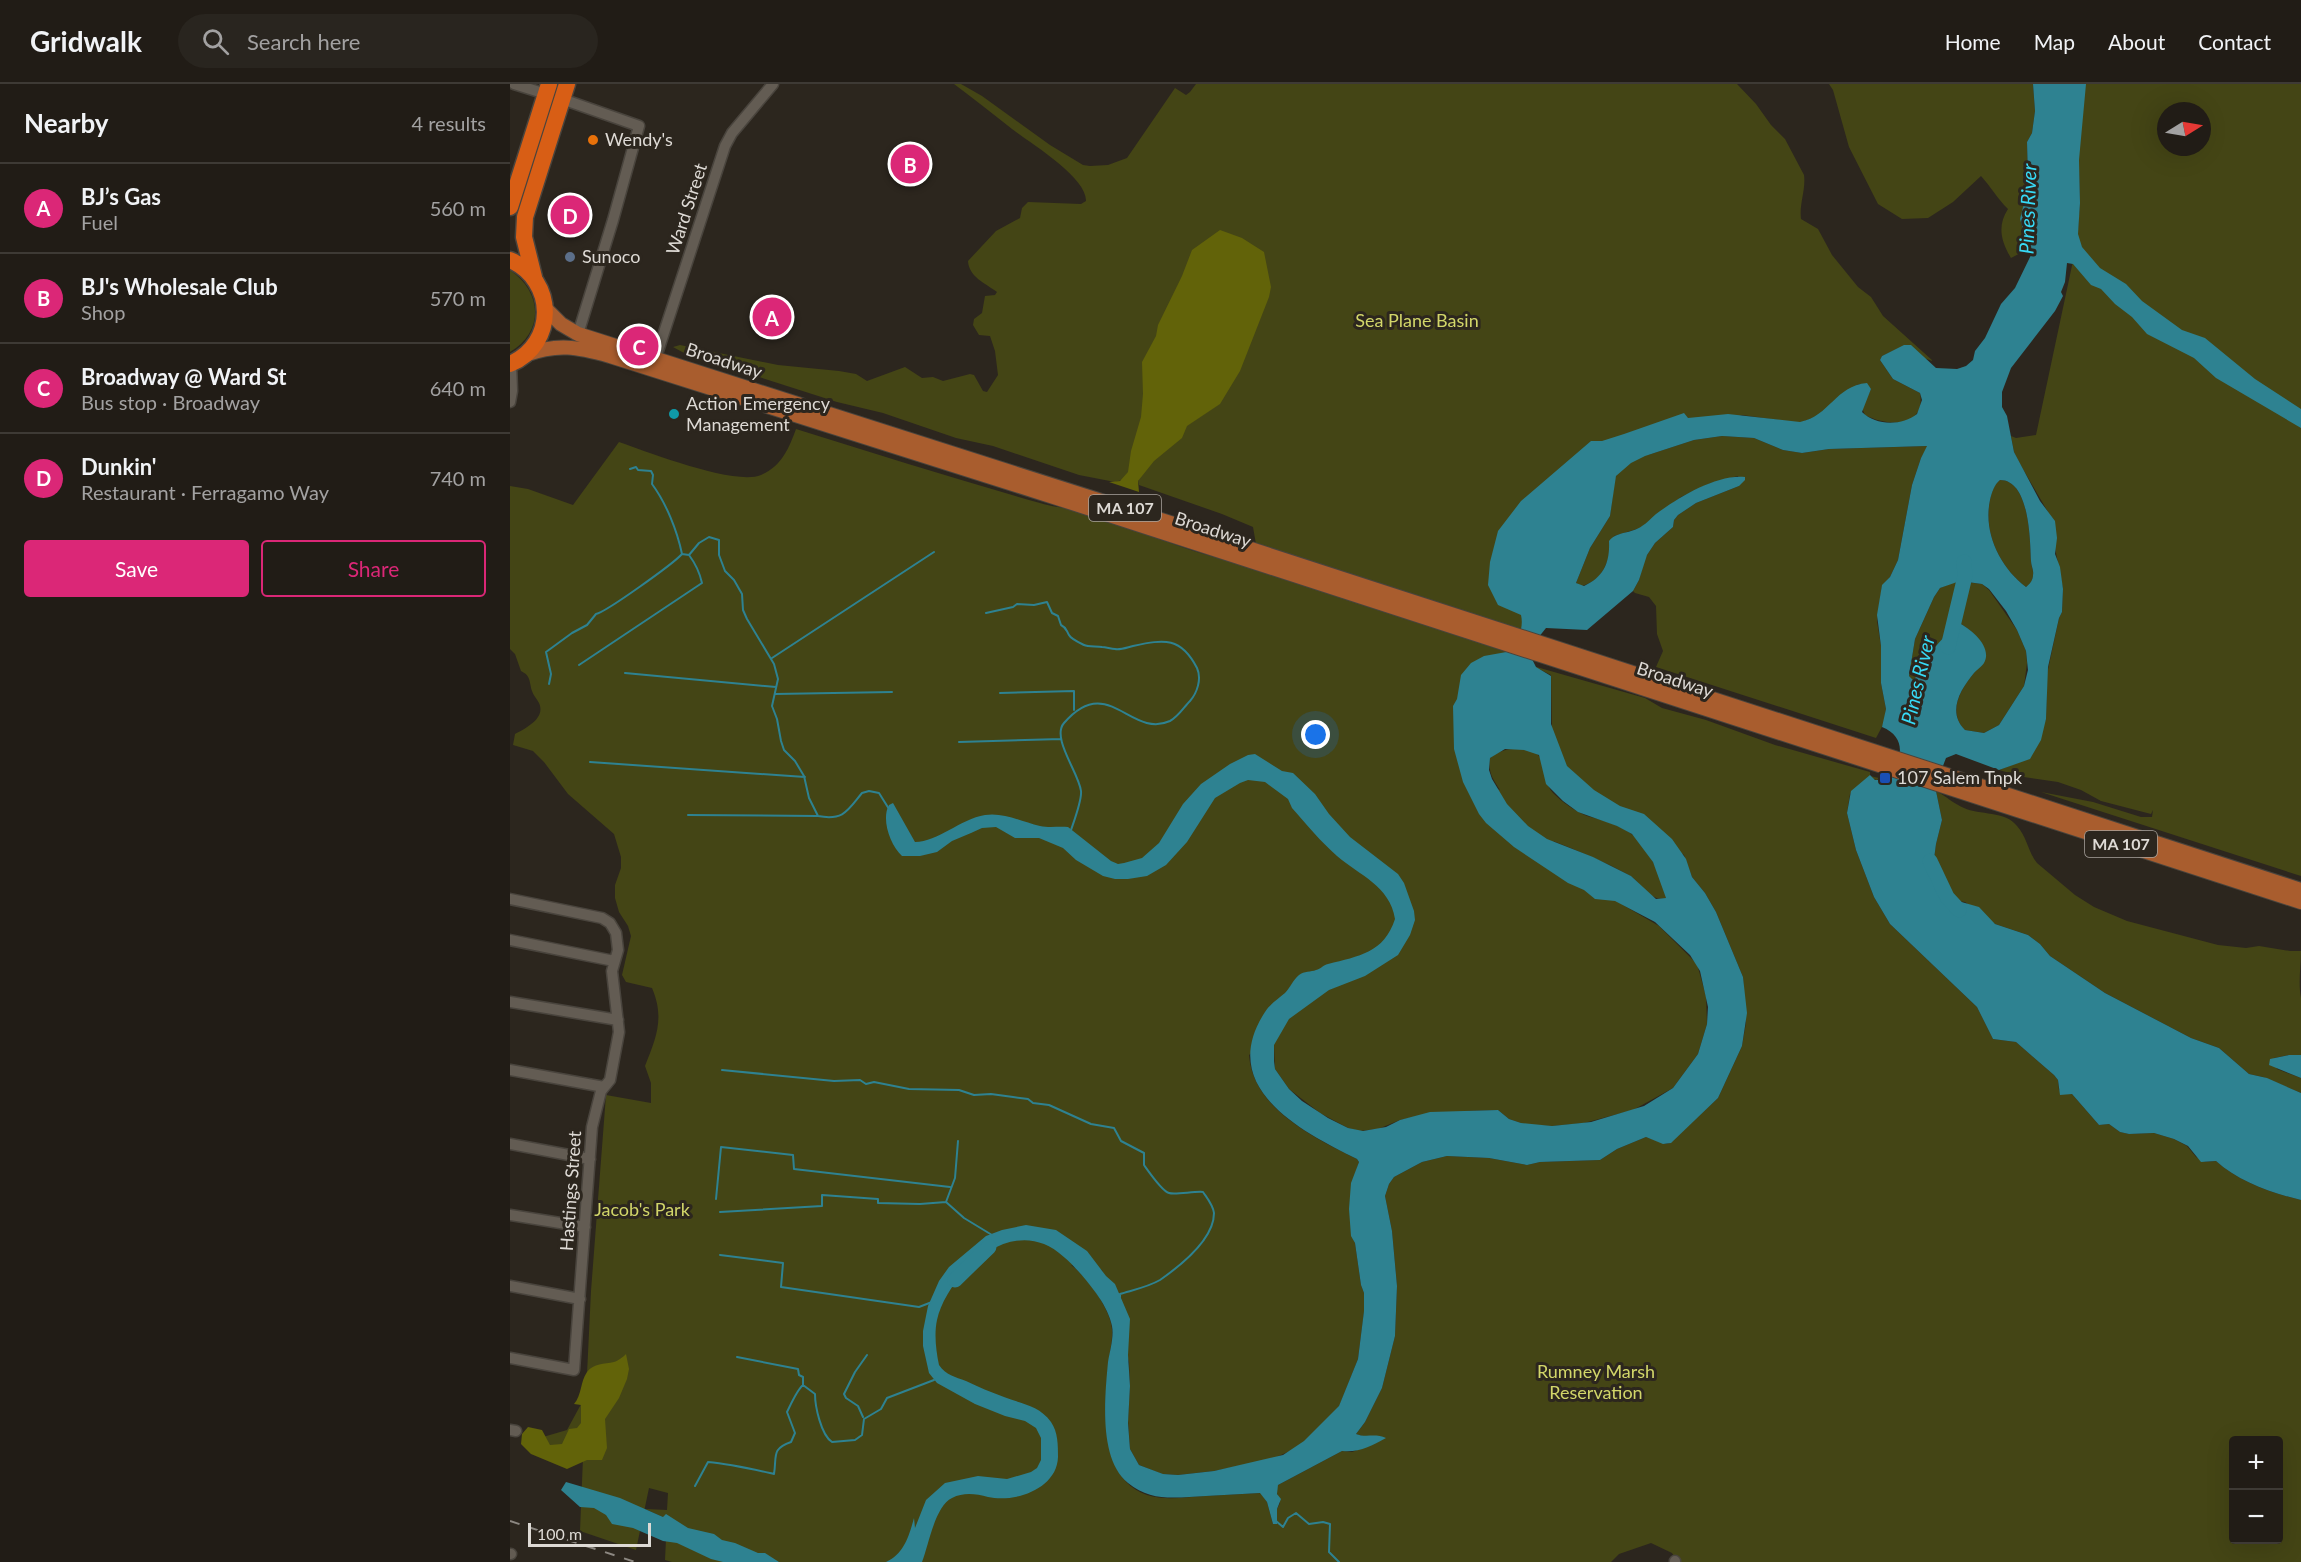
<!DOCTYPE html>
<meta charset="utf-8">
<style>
:root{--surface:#211c16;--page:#29251f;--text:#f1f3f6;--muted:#a2a1a1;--line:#3e3a35;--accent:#db2777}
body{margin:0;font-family:Lato,sans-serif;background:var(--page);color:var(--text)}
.controls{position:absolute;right:18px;bottom:18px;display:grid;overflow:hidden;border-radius:6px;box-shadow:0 6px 24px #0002}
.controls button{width:54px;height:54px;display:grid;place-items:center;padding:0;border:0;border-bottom:2px solid var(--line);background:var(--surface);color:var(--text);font:30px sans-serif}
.compass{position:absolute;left:1647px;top:18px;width:54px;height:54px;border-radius:50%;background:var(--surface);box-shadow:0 6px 24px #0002;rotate:79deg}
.scale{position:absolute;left:18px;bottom:15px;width:123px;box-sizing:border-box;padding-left:6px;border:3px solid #dedad5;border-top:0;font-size:16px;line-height:21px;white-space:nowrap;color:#dedad5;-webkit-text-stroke:4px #2c261e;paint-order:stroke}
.you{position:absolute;left:806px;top:651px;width:21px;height:21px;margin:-15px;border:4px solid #fff;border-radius:50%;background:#1a73e8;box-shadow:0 0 0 9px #1a73e833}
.badge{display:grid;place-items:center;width:39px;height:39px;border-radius:50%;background:var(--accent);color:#fff;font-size:20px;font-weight:700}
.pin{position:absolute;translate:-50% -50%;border:3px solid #fff;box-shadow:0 2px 6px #0006}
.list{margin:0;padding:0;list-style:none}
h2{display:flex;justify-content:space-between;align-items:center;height:78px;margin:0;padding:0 24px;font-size:26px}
h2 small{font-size:20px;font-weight:400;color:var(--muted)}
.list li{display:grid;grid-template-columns:39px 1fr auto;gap:18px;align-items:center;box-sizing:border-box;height:90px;padding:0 24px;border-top:2px solid var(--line)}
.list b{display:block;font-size:22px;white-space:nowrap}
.list p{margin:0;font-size:20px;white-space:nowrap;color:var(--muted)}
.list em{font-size:20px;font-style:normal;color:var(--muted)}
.actions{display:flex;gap:12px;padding:18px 24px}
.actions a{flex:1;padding:14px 0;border:2px solid var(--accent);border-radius:6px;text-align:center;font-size:21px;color:var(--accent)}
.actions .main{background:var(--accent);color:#fff}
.icon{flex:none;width:33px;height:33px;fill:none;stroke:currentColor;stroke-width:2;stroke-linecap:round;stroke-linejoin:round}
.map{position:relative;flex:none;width:1791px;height:1478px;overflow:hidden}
header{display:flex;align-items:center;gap:36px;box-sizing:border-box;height:84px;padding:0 30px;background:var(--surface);border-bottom:2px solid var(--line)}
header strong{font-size:28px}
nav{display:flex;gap:33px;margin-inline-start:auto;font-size:21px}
.search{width:420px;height:54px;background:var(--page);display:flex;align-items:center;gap:15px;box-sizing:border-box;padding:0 21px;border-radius:33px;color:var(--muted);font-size:22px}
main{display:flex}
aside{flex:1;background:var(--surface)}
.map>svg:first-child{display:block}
.green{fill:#444515;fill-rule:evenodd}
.forest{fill:#626309}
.water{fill:#2e8291;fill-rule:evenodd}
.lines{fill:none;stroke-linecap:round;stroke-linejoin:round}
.stream{stroke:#2e8291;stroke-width:2}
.river{stroke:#2e8291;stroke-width:15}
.minor-casing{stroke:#49443d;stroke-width:13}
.major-casing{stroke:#49443d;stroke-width:16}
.highway-casing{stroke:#49443d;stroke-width:19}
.minor{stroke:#635c53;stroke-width:10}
.major{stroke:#a95d2e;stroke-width:14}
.highway{stroke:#d85e15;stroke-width:16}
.rail{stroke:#8d8882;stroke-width:2;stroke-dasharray:10 10;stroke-linecap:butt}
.food-dot{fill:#e8710a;stroke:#2c261e;stroke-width:2}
.service-dot{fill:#5c6f8a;stroke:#2c261e;stroke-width:2}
.culture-dot{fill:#0f9aa8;stroke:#2c261e;stroke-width:2}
.transit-dot{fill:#1a4fb4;stroke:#2c261e;stroke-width:2}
.labels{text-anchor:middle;stroke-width:6;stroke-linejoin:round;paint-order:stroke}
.shield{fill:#2c261e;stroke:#a9a49e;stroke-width:1.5}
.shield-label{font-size:16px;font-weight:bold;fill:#dedad5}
.poi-label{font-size:18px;fill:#dedad5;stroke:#2c261e;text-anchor:start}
.street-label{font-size:18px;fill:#dedad5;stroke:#2c261e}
.park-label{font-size:18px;fill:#d2d669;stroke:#2c261e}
.water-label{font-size:20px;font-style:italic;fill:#37daf6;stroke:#2c261e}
</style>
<header>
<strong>Gridwalk</strong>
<div class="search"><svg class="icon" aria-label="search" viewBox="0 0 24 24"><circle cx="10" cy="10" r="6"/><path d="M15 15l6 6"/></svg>Search here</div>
<nav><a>Home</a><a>Map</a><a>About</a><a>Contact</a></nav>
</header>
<main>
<aside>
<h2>Nearby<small>4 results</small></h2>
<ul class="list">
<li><span class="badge">A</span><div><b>BJ’s Gas</b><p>Fuel</p></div><em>560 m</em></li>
<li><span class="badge">B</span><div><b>BJ's Wholesale Club</b><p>Shop</p></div><em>570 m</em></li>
<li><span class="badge">C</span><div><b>Broadway @ Ward St</b><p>Bus stop · Broadway</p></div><em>640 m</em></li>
<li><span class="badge">D</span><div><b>Dunkin'</b><p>Restaurant · Ferragamo Way</p></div><em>740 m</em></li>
</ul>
<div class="actions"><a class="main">Save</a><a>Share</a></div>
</aside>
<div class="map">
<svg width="1791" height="1478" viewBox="0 0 1791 1478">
<rect width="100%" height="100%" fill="#2c261e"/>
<path class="green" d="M444,0H451L472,12L540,61L573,81L580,82L598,81L617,74L665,4L676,11L680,8L686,0H1227L1246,20L1261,41L1275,55L1294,91C1296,106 1289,120 1291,135L1308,145L1322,171L1348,203L1361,213L1373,232L1423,277L1410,273L1394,262L1372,272L1370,276L1383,295L1410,309C1416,344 1378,343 1355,331L1352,324L1361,305L1350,300L1347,301L1330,335L1307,332L1290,339L1232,331L1138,371L1184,356L1212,352L1244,354L1273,366L1292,369L1319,365L1418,362L1411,374L1402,401L1388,476L1380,493L1372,502L1367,537L1371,562V599L1376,625L1374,639L1366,654L1146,583L1153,567L1147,550L1146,522L1139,513L1125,509L1123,507L1129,496L1135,474L1145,459L1163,443L1164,436L1168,431L1186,419L1229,402L1228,392L1201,399L1171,413L1130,444L1104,452C1098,473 1097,496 1071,502L1066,499L1080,464L1100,432L1105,394L1108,389L1088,397L1012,581L969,601L975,698L990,706C983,695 978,689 980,674C993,663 1009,663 1025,668C1036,675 1032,697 1043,709C1052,718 1065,727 1077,732C1092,736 1107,740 1120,749C1139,762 1150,791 1156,812V814C1140,819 1131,798 1119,791C1095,778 1069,767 1043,757L1113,821L1149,842L1187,880L1196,912L1197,940L1188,970L1163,1004L1123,1026L1074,1039L1042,1042L1017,1041L999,1035L988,1026L954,1027L936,1031L918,1030L890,1036L868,1045L849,1047L838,1044L810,1029L779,1005L765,985L764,961L757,957L739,971C743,1025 805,1054 847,1075L849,1078C841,1102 839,1110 841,1136C842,1145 841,1151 845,1159L851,1201L854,1209V1228L848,1275L827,1328L799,1355L780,1367L762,1375L704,1387L668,1391L652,1390L629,1381L620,1365L618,1336L620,1302L619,1278L592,1186L561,1181C576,1191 601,1226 602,1245C603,1255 600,1266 599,1276C594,1317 587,1395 637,1411C656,1417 676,1413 696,1412C714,1411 732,1410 751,1409L757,1418L763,1440H767V1425L770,1419L766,1406L768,1401L832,1367L842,1368L868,1358L846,1350L855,1338L872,1304L885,1252L887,1202L882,1147L875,1112L879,1100L884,1093L912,1078L937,1072L979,1074L1017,1081L1030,1078L1090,1076L1107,1065L1136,1053L1156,1060L1160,1059L1208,1014L1232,962L1236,939L1233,893L1206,828L1195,809L1182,793L1174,771L1058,691L1042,649L1041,591L1023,582L1135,614L1152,624L1196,636L1265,661L1360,688V692L1369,694L1367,696L1359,694L1340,710L1337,729L1346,766L1364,813L1380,840L1467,923L1483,955L1506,958L1544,991L1548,996L1549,1006L1557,1010H1562L1589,1041L1599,1040L1610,1048L1619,1050L1644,1049L1664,1055L1677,1062L1686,1073L1695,1078L1706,1077C1728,1097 1761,1109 1791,1116V1478H1168L1162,1469L1141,1459L1109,1470L1101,1478H162L155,1476L157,1435L135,1425L157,1426L158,1409L139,1404L126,1466L70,1447L74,1349L44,1370L33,1353L57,1346L76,1311L81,1207L96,1011L141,1019V999L135,982C146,954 155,934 142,904L116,898L112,891L121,852L118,842L109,828L105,814V801L111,784V773L104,750L58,710L34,678L23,667L3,661L5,650C16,644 36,634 29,619C27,615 23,611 22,607C19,597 21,592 11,587L5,570L0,565V402L18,405L63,421L109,358C138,368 225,402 251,391C272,382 279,364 286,345C367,370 448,396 530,419C541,423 554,423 565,426C623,442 676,470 734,479L746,460L743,443L712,430L629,401L628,397L632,390L605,398L569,391L483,362L446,354L373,329L327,318L243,291L187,276L163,263L170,261L268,281L329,287L346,290L357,297L395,283L412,294L423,293L433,297L460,290L464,291L473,307L477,308L488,291L485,267L480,252L469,251L463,241L464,235L472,229L475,212L485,211L487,208C475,199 459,193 458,177L486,147L510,134L512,124L518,118L571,120L576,117C577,93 520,59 502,45C483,30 464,15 444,0ZM1724,1356H1768V1456H1724Z
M1319,0H1523L1525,27L1522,49L1517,58L1518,95L1521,106C1509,127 1508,143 1520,164L1501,174C1491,157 1487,142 1498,125C1487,114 1481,103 1471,92L1443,118L1418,134L1392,135L1368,120L1339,63L1323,6Z
M1573,0H1791V792L1531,708L1583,718L1631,733H1642L1643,726L1641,730L1591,717L1571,706L1548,698L1514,693L1489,686L1520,674L1536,635L1537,590L1549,534L1552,528L1553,505L1538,428L1510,380L1504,368L1501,352L1506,354L1526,351L1567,158L1570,119L1568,52ZM1656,27H1692V63H1656Z
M0,186C32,208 35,247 0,268Z
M1490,396C1520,396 1520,457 1521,477C1521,482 1524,487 1523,491C1523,497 1520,500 1516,503C1490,483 1473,449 1480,416C1482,408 1483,401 1490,396Z
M1447,497L1472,500L1479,506L1507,546L1516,567L1517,579L1514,602L1489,641L1474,649L1455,646C1436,627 1452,603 1467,585C1469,583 1472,582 1473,579C1482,564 1461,545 1449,539C1431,555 1413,575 1404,598L1399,592L1405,555L1424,513L1430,504Z
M1426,707C1436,712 1444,720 1454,724C1469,731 1496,727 1507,742C1517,753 1518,768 1527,779L1565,811L1584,823L1617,837L1708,861L1736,864L1749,862L1780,867H1791C1791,883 1788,898 1791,914V971H1779L1764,974L1767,985L1791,994V1009L1753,993L1739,990L1709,964L1681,954L1595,909L1540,872L1530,860L1518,851L1485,840L1455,818L1448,817L1437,812L1430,804L1424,775L1426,760L1432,736Z"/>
<path class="forest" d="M710,146L732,154L754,168L761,203L759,213L730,287L710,320L677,342L672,354L644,377L628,397L629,408L599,398L610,397L618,388L621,367L631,333L633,310L632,278L646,252L648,241L672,192L682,166Z
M116,1270L119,1285L117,1295L109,1314L95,1335L97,1364L92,1376H77L57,1385L21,1370L11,1360L12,1350L18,1343L32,1346L40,1361L52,1360L59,1345L67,1344L71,1339V1321L64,1320C72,1311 70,1298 77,1288C84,1279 94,1280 104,1278C108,1277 113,1273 116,1270Z"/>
<path class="water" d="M1523,0H1576L1569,76L1570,119L1568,150L1572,163L1590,184L1616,200L1632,217L1672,246L1695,254L1745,295L1791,325V344L1706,294L1684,274L1637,250L1622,233L1605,220L1591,205L1581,201L1563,180L1557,179L1555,198L1551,208L1553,212L1545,227L1501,284L1492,308V323L1497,332L1504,368L1530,417L1545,437L1547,454L1545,470L1550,483L1553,505L1552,528L1549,534L1538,583L1536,635L1531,656L1520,675L1489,686L1446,670L1436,674L1426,700V707L1432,736L1426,760L1424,775L1430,803L1437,812L1448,817L1469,823L1485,840L1518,851L1530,860L1540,872L1595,909L1681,954L1709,964L1739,990L1757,994L1791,1009V1116C1761,1109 1728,1097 1706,1077L1691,1078L1678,1062L1664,1055L1644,1049L1619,1050L1610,1048L1599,1040L1589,1041L1562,1010L1550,1011L1548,996L1544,991L1506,958L1483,955L1467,923L1380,840L1364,813L1346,766L1337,729L1341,707L1360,691L1365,696H1374C1392,680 1399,654 1372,643L1376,625L1371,599V562L1367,531L1372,501L1380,493L1388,476L1402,401L1411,374L1417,362L1319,365L1292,369L1273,366L1244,354L1212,352L1184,356L1135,372L1121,379L1106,392L1100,432L1080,464L1066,499L1074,502C1094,493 1100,478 1099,457C1107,447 1121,450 1132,442C1137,439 1141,434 1146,430C1168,414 1206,390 1235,393V396L1229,402L1186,419L1168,431L1164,436L1163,443L1145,459L1137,471L1129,496L1123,507L1077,546L1036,544L1028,554L1021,573L1026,583L1041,592V640L1057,682L1084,706L1110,722L1134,730L1162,755L1176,775L1182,793L1195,809L1206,828L1233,893L1237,929L1232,962L1208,1014L1161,1059L1153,1060L1136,1053L1107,1065L1090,1076L1030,1078L1017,1081L979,1074L937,1072L912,1078L884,1093L879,1100L875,1112L882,1147L887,1202L885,1252L872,1304L855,1338L846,1350C855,1354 866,1349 876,1354C862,1362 848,1369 832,1367L768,1401L767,1410L771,1415L767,1425V1440H763L757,1418L750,1409C732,1410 714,1411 696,1412C668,1413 642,1419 618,1399C588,1375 595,1312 598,1278C600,1266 604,1253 602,1242C598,1222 582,1203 569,1188C560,1178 547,1165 534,1160C488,1141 436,1196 427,1236C424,1250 426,1267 429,1281C436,1291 445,1293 456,1297C468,1303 481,1308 494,1313C511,1320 529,1321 541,1338C548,1348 548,1361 548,1373C547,1405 505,1419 478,1413C466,1410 454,1408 442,1414C425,1422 419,1460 412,1478H376C394,1470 399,1452 404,1434L405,1444L416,1416L435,1399L468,1392L497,1395L521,1388L527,1384L531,1376V1354L526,1344L515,1337L495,1332L465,1320L427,1299L419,1289L413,1262V1247L418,1222L429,1197L439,1183L476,1152L492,1146L516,1141L546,1146L577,1167L596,1192L605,1200L620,1235L618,1271L620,1302L618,1339L620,1365L629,1381L653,1390L668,1391L704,1387L773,1371L794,1357L829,1322L848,1275L854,1227V1209L851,1201L845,1159L841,1152L839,1125L841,1099L849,1078L847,1075C790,1047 706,1003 755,928C760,920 768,915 775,909C780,904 783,896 789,891C794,887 801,888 806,886C811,885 813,881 818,880C849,872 874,869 885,835C880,802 849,791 827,772C811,758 796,740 782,724L778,715L755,698L738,696L730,699L705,714L677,758L656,781L637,792L618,795H605L593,792L566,776L553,764L529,754H505L486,743L472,744L461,749L442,757L427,768L410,772H392C380,761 371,735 379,721L383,719L405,758C428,758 450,735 475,731C494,728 512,738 530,742C540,744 549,742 558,743L601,777L608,780L614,779L632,774L649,759L673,720L691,700L720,680L738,671L745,670L772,687L783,689L805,710L819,730L840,753L888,790L894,799L904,827L905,836L900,851L888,871L855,892L819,906L779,935L764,961V977L765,985L779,1005L792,1017L818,1034L838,1044L853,1047L876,1043L890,1036L920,1028L988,1026L999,1035L1011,1039L1042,1042L1081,1038L1134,1022L1163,1004L1188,970L1197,940L1198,923L1190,887L1180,871L1145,838L1105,817L1085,815L1074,806L1058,799L1004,763L976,739L969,730L953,698L944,665L943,622L947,615L951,591L961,579L974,572L1002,567C1008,555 1014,544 1011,531L988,521L978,501L980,478L988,447L1011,417L1081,357H1092L1114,350L1174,329L1178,334L1218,330L1290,338C1320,332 1325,302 1357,299L1361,305L1352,328C1366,342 1392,342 1407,330L1412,316L1410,309L1383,295L1370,276L1372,272L1394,261H1401L1426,284L1447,285L1456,282L1463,276L1465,267L1475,254L1491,220L1505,204L1521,171L1510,135L1513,123L1521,106L1518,95L1517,58L1522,49L1525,27ZM1490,396C1520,396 1520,457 1521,477C1521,482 1524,486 1523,491C1523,496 1520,500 1516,503C1490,483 1473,449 1480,416C1482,408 1484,401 1490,396ZM1450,497L1472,500L1479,505L1496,527L1507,546L1516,567L1518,586L1514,602L1489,641L1474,649L1455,646C1437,628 1450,606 1464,589C1467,586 1472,582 1474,579C1483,563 1461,545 1449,539C1431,555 1413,574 1404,597L1399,592L1405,555L1424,513L1430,504ZM995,665L1014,666L1029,671L1036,700L1053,717L1068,728L1107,742L1122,750L1143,778L1156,814L1146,815L1121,792L1083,773L1037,755L1018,742L997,720L982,695L979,686L980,674Z
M1779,971H1791V994L1759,981L1760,975Z
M56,1398L110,1414L153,1433L156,1430L178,1444L204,1450L212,1456L225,1459L248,1469H255L269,1478H213L201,1475L167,1459L153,1457L123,1444L102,1440L96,1431L84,1424L70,1423L51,1406Z"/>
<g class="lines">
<path class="stream" d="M179,471L189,459L199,453L209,456V471L215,487L224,496L232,510L233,526L237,535L264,580L268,595L262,622L267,635L271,657L274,666L285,677L294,692L299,714L308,732C334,737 338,726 352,709L359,707L369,709L379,725
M476,529L503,523L507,520L524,521L537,518L542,529L548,532L551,541C557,544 556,546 559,551C561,555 570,559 574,561C578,563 587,562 592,563C596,563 601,565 605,565C611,566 618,563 623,562C655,555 671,553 687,584C692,595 687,609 680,617C674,623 668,633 660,637C620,655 598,588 554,639C541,654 569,689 571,707C572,716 564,737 561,746
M262,574L424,468
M69,581L192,499C190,490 185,479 179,471L172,470C167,446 156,419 142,400L143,391L141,387L128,386L126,383L120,385
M115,589L266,603
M39,600L41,590L36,568L62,549L77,541L86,530C96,528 163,480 172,470
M490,609L564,607V626
M265,610L382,608
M449,658L551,655
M80,678L295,693
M178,731L307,732
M212,986L324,997L350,996L356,1000L364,998L399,1005L449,1006L464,1011L481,1010L503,1013L518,1015L523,1019L539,1021L581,1040L604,1044L611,1057L634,1069V1081C639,1088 652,1107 659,1109C665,1111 685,1107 693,1108C697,1114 703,1121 704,1129C704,1156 670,1182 650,1196C638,1203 623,1206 610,1210V1213
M448,1057L445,1094L436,1118L454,1134L482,1151
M206,1115L211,1063L283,1071L284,1085L440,1103
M210,1128L312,1122V1111L368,1115V1119L410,1120L436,1118
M210,1171L273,1179L271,1203L409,1223L422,1218
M227,1273L288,1285L289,1291L293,1293V1301
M353,1333L348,1322L336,1314L334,1310L345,1288L357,1271
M185,1402L198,1378C221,1380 242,1385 264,1390C267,1372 261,1365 281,1358L285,1349L277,1328C281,1320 287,1306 293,1301L305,1310C305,1322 311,1351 322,1358L345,1356L352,1351L354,1335L371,1325L377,1314L424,1296
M766,1437L773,1443L778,1434L786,1429L799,1440L813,1438L820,1440L819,1468L829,1478"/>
<path class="river" d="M1438,563L1455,492L1454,478
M1420,777L1437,813L1449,826
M445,1196L479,1163"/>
<defs>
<path id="minor" d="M4,0L36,10
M52,15L129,42L103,136L68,250
M146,273L215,62L222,49L263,0
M0,318L2,307L1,279
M0,815L92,834L100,839L106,849L108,866L102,887L109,948L100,996L91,1007L82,1043L64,1286L0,1274
M0,856L104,877
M0,918L108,936
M0,986L94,1003
M0,1060L80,1075
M0,1131L75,1143
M0,1202L70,1215
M0,1346L6,1347
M0,1470H1
M1165,1478V1477"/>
<path id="major" d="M36,225L51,240L68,250L673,443L1791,806
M15,271C48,259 67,263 100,272L550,415L1791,818"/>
<path id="highway" d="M0,123L39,0
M0,176C46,196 47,260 0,280
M24,193L14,153L15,133L57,0"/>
</defs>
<use href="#minor" class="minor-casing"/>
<use href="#major" class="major-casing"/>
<use href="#highway" class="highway-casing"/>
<use href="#minor" class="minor"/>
<use href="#major" class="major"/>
<use href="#highway" class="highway"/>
<path class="rail" d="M0,1437L125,1478"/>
</g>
<circle class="food-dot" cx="83" cy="56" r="6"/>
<circle class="service-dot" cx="60" cy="173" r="6"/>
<circle class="culture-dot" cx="164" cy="330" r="6"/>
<rect class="transit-dot" x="1369" y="688" width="12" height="12" rx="3"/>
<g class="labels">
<g class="shield">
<rect x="579" y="411" width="72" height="26" rx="4.5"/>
<rect x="1575" y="747" width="72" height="26" rx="4.5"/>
</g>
<g class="shield-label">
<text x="615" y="430">MA 107</text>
<text x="1611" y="766">MA 107</text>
</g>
<g class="poi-label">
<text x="95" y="62">Wendy's</text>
<text x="72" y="179">Sunoco</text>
<text x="176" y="326">Action Emergency<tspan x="176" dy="21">Management</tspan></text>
<text x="1387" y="700">107 Salem Tnpk</text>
</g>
<g class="street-label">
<text transform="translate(177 125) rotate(-72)" y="6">Ward Street</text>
<text transform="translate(214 277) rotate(18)" y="6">Broadway</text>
<text transform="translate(703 446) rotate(18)" y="6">Broadway</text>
<text transform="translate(1165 596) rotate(18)" y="6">Broadway</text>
<text transform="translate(61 1107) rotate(-86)" y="6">Hastings Street</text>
</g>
<g class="park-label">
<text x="907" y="243">Sea Plane Basin</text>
<text x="132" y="1132">Jacob's Park</text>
<text x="1086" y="1294">Rumney Marsh<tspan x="1086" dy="21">Reservation</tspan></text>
</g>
<g class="water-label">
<text transform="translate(1518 125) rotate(-88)" y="7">Pines River</text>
<text transform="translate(1408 596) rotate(-77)" y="7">Pines River</text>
</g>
</g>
</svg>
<div class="controls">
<button>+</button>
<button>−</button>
</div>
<svg class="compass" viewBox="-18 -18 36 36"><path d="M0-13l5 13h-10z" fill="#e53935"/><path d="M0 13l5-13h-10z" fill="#a2a1a1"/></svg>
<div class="scale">100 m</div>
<div class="you"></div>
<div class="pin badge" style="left:262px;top:233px">A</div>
<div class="pin badge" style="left:400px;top:80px">B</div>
<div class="pin badge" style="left:129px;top:262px">C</div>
<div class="pin badge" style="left:60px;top:131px">D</div>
</div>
</main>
